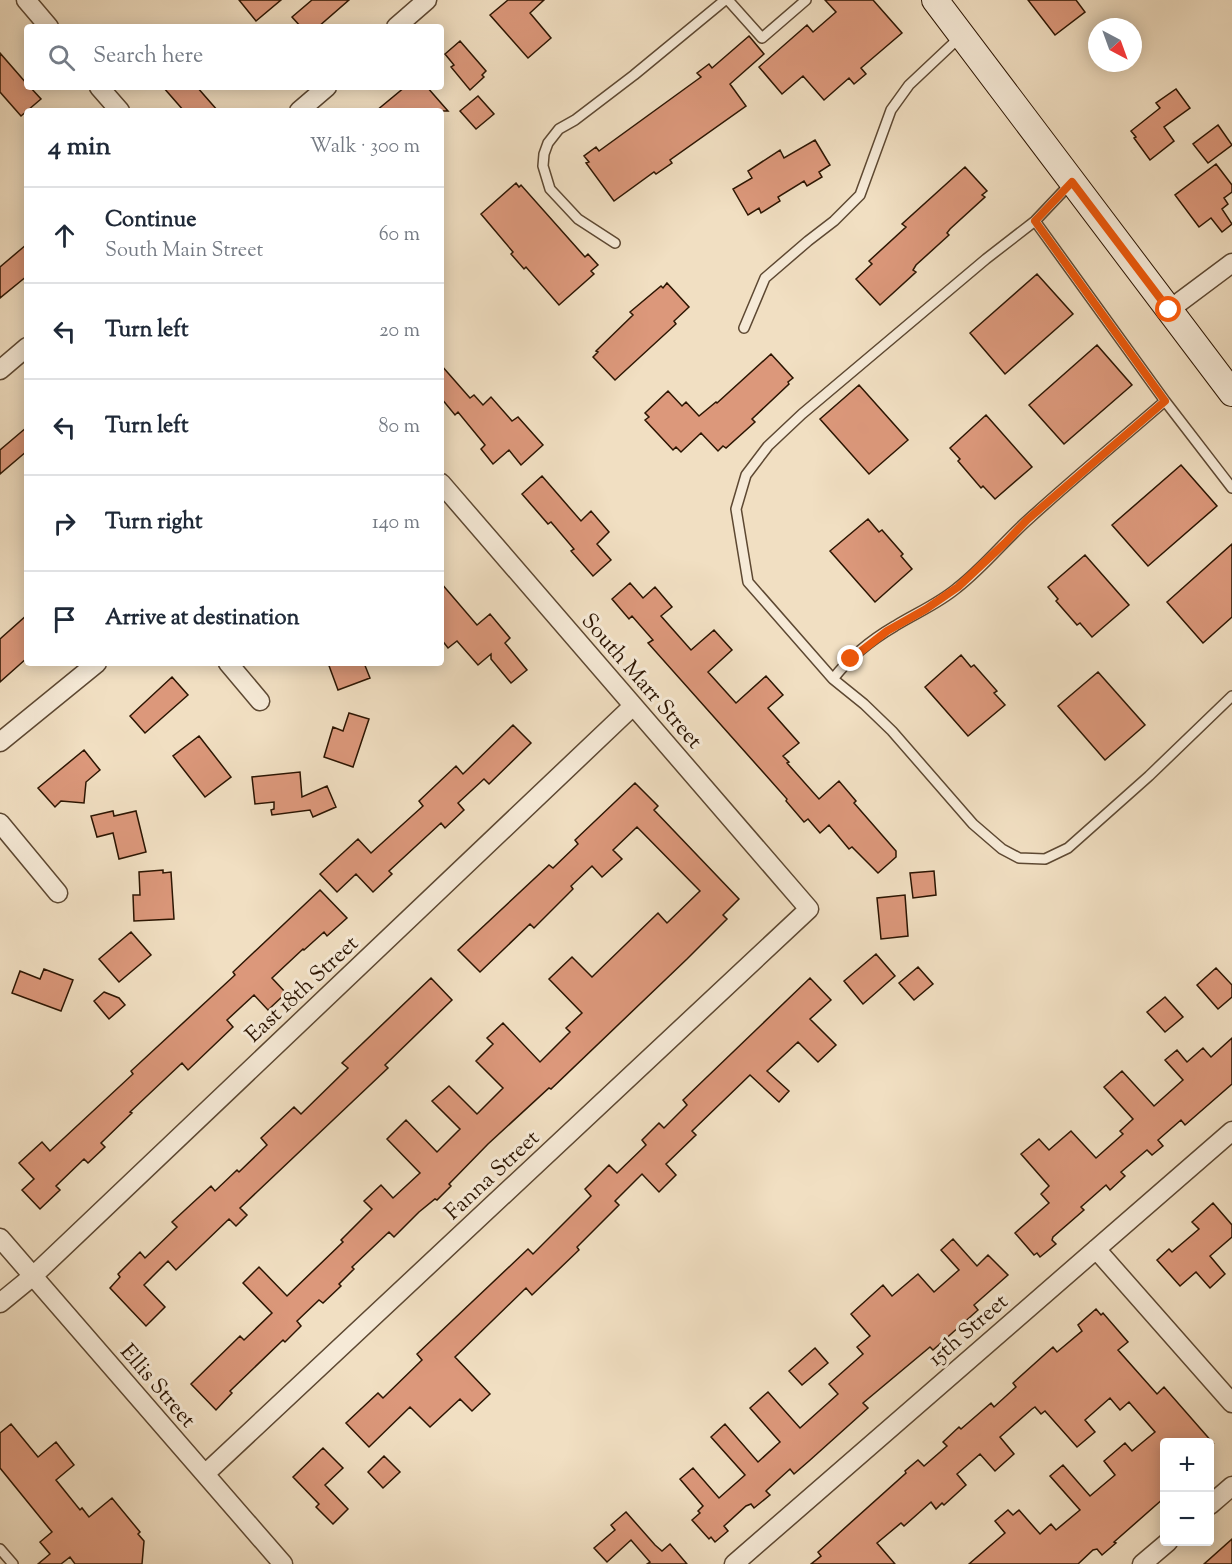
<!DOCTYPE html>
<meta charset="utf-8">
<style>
:root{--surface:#fff;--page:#f2f2f3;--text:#1f2937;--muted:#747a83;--line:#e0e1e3}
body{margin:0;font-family:"Sorts Mill Goudy",serif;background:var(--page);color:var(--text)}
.controls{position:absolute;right:18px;bottom:18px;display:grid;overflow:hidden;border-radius:6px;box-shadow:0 3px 15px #0003}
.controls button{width:54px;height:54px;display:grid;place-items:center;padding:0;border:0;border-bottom:2px solid var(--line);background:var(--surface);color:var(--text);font:30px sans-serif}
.compass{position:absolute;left:1088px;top:18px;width:54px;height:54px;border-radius:50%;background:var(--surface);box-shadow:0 3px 15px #0003;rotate:139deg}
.stop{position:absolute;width:18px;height:18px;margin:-14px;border:4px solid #ea580c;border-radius:50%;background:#fff}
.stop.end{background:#ea580c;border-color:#fff;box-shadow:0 2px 6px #0008}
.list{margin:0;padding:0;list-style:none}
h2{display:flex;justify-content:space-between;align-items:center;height:78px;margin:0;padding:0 24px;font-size:26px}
h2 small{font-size:20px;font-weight:400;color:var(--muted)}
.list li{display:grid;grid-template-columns:39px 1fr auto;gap:18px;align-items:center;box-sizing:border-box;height:96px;padding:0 24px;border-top:2px solid var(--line)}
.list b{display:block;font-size:22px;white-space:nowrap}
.list p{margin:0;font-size:20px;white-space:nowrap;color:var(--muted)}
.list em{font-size:20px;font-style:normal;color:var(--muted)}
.icon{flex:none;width:33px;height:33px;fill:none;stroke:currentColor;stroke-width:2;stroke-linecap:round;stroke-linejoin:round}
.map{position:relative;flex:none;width:1232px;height:1564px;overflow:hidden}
.search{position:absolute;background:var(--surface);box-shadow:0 3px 15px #0003;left:24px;top:24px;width:420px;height:66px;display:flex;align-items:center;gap:15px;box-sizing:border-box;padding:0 21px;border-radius:6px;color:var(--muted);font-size:22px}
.panel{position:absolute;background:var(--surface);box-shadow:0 3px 15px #0003;left:24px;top:108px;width:420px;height:558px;border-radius:6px}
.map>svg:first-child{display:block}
.building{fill:#dc987b;stroke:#2c1502;stroke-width:1.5}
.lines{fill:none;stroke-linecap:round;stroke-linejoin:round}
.lane-casing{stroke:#5d4832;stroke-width:12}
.street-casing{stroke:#5d4832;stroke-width:21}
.secondary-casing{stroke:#2c1502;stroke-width:28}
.lane{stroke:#f6ead7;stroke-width:9}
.street{stroke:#f6ead7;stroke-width:18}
.secondary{stroke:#f6ead7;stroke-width:26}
.route{stroke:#ea580c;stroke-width:8}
.labels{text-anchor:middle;stroke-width:6;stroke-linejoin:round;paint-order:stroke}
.street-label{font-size:22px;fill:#2c1502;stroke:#f6ead7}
</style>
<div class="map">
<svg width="1232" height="1564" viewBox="0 0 1232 1564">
<rect width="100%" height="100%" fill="#f1dfc2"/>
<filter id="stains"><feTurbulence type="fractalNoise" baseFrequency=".00333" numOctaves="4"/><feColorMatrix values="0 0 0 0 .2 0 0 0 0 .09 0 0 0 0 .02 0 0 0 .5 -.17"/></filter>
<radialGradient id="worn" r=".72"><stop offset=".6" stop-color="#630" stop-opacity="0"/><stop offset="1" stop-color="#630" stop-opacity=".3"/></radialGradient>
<path class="building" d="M239,0H281L256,21Z
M312,0H349L318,27H301L292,17Z
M508,0H544L530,13L551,38L528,58L490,15Z
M825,0H873L902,33L861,68L866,74L854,84L849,78L824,100L803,76L782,94L759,67L807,25L813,32L836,12Z
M1028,0H1076L1085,12L1055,35Z
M749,36L764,54L730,84L746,106L670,160L672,163L656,174L654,172L614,201L586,163L589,162L584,156L596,147L599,151L701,77L697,73L709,64L712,68Z
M460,41L486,71L482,75L484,77L470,90L451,67L454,65L445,54Z
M0,53L27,84V87H30L41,99L21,116L0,92Z
M163,87H197L218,111H184Z
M405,87H427L448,111H376Z
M1176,89L1190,108L1164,127L1174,141L1150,160L1134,138L1136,137L1131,131L1160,108L1156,103Z
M478,96L494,114L476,129L460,111Z
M1218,125L1232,145L1208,163L1193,144Z
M815,140L830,165L819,172L822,177L807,186L804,181L778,197L780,201L761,213L759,208L748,215L733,189L752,178L748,171L780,150L784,158Z
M1216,164L1232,185V192L1224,198L1228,204L1222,209L1232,224L1222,232L1211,218L1199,227L1175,195Z
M965,167L987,191L982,195L985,197L950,229L947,233L949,235L916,265L913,270L916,272L880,305L856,279L872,264L869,261L906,227L902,224Z
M516,183L519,187L521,185L585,257L588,254L598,265L591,271L594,274L559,305L526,267L524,269L511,254L513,252L481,214Z
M27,244V276L0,298V267Z
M1037,274L1073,314L1005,374L970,333Z
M667,283L689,307L674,321L676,324L615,380L593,357L598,352L596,351L633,315L630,312L661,286L663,288Z
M1097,345L1132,385L1064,444L1029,405Z
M771,354L793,378L788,382L789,384L752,419L755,422L726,448L723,446L718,451L701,433L681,452L676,447L673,450L645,420L649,417L645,413L668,391L682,406L686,402L699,416L716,402L717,403Z
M441,365L470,398L474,395L483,405L491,397L512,421L518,417L543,445L521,465L509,450L493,464L481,449L485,445L458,412L455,415L441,398Z
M859,385L908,440L869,474L820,419Z
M986,415L1032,467L995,499L983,486L981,488L958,461L960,459L950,448Z
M27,427V451L0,474V450Z
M1181,465L1217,506L1148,566L1112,525Z
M542,476L581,521L591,511L609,532L597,544L611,560L593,576L571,551L574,549L551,522L548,524L522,494Z
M868,519L879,532L882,530L903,554L901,556L912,569L875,602L830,551Z
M1232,544V617L1203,643L1167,602Z
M1085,555L1129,605L1092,637L1080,623L1077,625L1056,601L1058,599L1048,587Z
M441,583L477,625L490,614L510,638L505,643L527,670L511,683L491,659V654L478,665L457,641L448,648L441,639Z
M630,583L643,598L655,587L672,607L661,616L691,650L714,630L732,650L708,672L736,703L766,676L783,695L768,708L799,743L783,756L789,762L787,763L819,799L839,781L856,801L854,803L896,851V857L878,873L852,847L849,849L829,825L820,833L808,819L804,822L786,801L787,799L648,643L653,640L632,616L629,619L612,599Z
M27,615V658L0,682V639Z
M961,655L971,667L974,665L997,691L994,693L1005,705L968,736L925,687Z
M328,663H364L370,678L338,690Z
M1098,672L1145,725L1105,760L1058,706Z
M172,677L188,695L145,733L130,716Z
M349,713L369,719L353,767L324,757L333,727L343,731Z
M513,725L531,743L489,784L484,779L458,803L464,810L445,828L441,823L389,871L392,874L373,892L356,874L337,892L320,874L358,839L371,853L423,806L419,801L456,766L463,774Z
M199,736L231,777L205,797L173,756Z
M84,750L100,770L86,782L84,803L61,801L55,807L38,788Z
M300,772L302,797L327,786L336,807L313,817L310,810L272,815L271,810L274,809V802L255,804L252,777Z
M635,783L658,806L654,810L739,899L723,915L727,919L687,959L551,1089L549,1088L488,1144L449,1184L451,1186L437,1200L435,1199L419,1212L394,1237L389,1232L352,1267L354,1269L339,1284L341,1286L323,1303L319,1300L297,1321L301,1326L285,1342L283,1340L230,1391L232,1393L216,1410L191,1384L240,1336L244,1340L272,1313L243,1283L259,1267L287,1296L343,1242L341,1240L372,1209L364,1201L381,1185L393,1198L420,1173L387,1139L406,1120L437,1152L460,1129L432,1101L449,1086L477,1114L503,1088L476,1061L493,1044L487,1038L503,1023L540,1062L570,1032L566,1028L582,1013L549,979L572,957L592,977L658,913L667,923L700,891L637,827L613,850L622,859L602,877L592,866L571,886L573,889L534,928L530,924L480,972L458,950L549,865L553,868L578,844L575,840Z
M113,811L114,816L136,811L146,852L119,859L113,833L97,837L91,816Z
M163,870V873L171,872L174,919L134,921L133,895H140L139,872Z
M934,871L936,895L913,898L910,873Z
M320,890L347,918L327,936L324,932L304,950L303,949L272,978L286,993L268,1010L254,995L227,1020L233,1027L188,1070L182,1063L130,1112L132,1113L101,1143L105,1147L88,1163L84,1159L56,1186L60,1190L40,1209L22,1190L34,1179L19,1163L42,1142L50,1151L133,1074L131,1071L235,975L233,972Z
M905,895L908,936L881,939L877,898Z
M131,932L151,955L119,982L99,959Z
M876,954L895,976L863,1004L844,981Z
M918,967L933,984L914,1000L899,983Z
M1216,968L1232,985V997L1218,1009L1197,985Z
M44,969L73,980L61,1011L12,993L20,971L40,979Z
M431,978L452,1000L385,1065L388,1068L240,1208L247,1215L236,1226L229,1219L176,1270L168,1261L144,1285L165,1307L146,1326L110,1288L120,1277L118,1274L140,1252L145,1258L177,1227L172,1222L211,1186L215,1191L237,1170L239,1172L267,1145L261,1138L294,1107L301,1114L348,1068L342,1063Z
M810,978L831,1000L810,1019L836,1045L818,1062L798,1042L767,1071L789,1091L779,1102L750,1075L692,1131L696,1135L666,1164L676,1175L659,1192L642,1174L615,1201L619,1205L577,1247L579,1250L532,1295L526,1288L455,1357L490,1394L472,1411L460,1399L430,1427L410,1407L369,1447L346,1423L378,1393L383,1398L422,1360L417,1354L528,1249L533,1254L591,1196L585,1189L609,1165L617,1173L646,1145L642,1140L659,1123L664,1128L687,1105L683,1100Z
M104,992L119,998L125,1005L109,1019L94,1001Z
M1165,997L1183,1017L1165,1032L1147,1012Z
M1232,1038V1084L1185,1125L1181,1120L1158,1140L1163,1146L1152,1155L1147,1150L1121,1172L1125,1176L1110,1190L1106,1185L1081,1207L1084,1210L1053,1237L1052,1240L1056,1244L1040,1257L1037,1253L1034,1255L1015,1233L1049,1203L1041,1194L1049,1186L1021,1154L1039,1139L1049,1150L1071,1131L1096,1158L1123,1134L1120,1131L1133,1119L1104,1087L1122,1071L1154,1106L1183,1080L1165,1060L1177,1050L1187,1062L1203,1048L1211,1057Z
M1213,1203L1232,1225V1237L1210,1256L1225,1274L1210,1288L1196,1272L1180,1286L1157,1260L1169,1249L1172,1252L1199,1229L1192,1222Z
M953,1239L977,1266L988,1255L1008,1275L974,1305L978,1310L933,1350L930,1347L863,1403L868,1408L809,1461L794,1474L790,1469L768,1489L766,1491L770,1495L754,1508L751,1504L746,1506L724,1526L728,1531L715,1542L711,1537L709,1539L692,1520L700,1513L698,1511L703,1506L680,1479L693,1468L719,1498L745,1475L711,1437L725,1424L758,1462L780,1442L750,1408L768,1392L800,1428L838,1394L829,1384L863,1354L857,1347L870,1336L851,1314L883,1285L892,1296L918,1274L934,1292L959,1270L941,1250Z
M1096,1309L1101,1315L1103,1313L1128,1342L1118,1350L1157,1394L1164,1387L1213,1443H1164V1498L1114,1542L1116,1543L1102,1555L1097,1549L1093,1550L1078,1564H969L1005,1533L995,1521L1008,1510L1013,1515L1019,1510L1040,1534L1051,1524L1056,1530L1080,1510L1050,1476L1063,1465L1090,1496L1115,1475L1104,1461L1125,1443L1132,1451L1155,1432L1129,1402L1120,1410L1110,1398L1085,1420L1095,1432L1077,1447L1045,1411L1041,1414L1035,1407L1032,1409L1000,1437L1014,1454L995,1471L980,1454L957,1474L966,1485L944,1505L942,1503L936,1509L931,1502L904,1526L901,1523L877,1543L895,1564H811L821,1556L818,1552L906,1473L905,1471L918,1460L924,1466L947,1446L943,1442L959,1427L961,1429L991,1403L994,1407L1016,1387L1013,1383L1053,1347L1057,1352L1082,1331L1078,1325Z
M815,1348L828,1363L802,1385L789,1371Z
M11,1424L38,1457L56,1442L74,1465L56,1480L80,1510L82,1508L89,1517L112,1498L140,1532L138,1534L144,1541L142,1564H75L70,1557L61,1564H38L50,1554L40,1542L52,1532L0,1468V1433Z
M323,1448L343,1468L325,1485L348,1509L333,1524L316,1507L319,1504L293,1477Z
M384,1456L400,1472L383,1488L368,1472Z
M626,1512L655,1545L662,1551L670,1544L687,1564H647L650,1562L631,1540L607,1562L594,1548L615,1530L611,1525Z
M1232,1539V1564H1204Z"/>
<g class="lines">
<defs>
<path id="lane" d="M728,0L762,38L806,0
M1071,183L1035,221L986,259L802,414L768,446L746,475L736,509L748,582L833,679L864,704L892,731L973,824L1002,849L1019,858L1045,859L1068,848L1149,776L1232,696
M1035,221L1165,401L1232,488
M615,243L578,219L550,189L543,166L544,154L548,143L559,129L575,120L634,75L725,0
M744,328L765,278L808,241L834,221L860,195L891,110L909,85L960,37
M833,679C849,658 871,640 895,626C916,613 938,604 957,588C984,567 1005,540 1030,518C1074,478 1120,440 1165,401
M0,1549L13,1564"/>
<path id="street" d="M26,0L49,27
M396,27L427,0
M99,87L120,111
M299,111L327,87
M1169,310L1232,263
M0,370L27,347
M228,663L260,701
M0,742L97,663
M0,823L58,893
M0,1238L283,1564
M1096,1249L1232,1403
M0,1303L33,1276L633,706
M205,1474L809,909L441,483
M1210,1505L1232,1486
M734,1564L1232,1131
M1142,1564L1168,1542"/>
<path id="secondary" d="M935,0L1232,393"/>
</defs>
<use href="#lane" class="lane-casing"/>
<use href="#street" class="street-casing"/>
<use href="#secondary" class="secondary-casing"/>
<use href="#lane" class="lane"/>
<use href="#street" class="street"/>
<use href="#secondary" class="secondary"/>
</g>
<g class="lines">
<path class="route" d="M851,659L887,631L926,609L958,587L1005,543L1027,520L1165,401L1035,221L1072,182L1169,310"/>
</g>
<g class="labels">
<g class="street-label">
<text transform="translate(643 680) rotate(49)" y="8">South Marr Street</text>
<text transform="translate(301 988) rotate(-43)" y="8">East 18th Street</text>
<text transform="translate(491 1174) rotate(-43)" y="8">Fanna Street</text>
<text transform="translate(967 1329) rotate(-41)" y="8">15th Street</text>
<text transform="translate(159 1385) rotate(49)" y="8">Ellis Street</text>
</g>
</g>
<rect width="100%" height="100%" filter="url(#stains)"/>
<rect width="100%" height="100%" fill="url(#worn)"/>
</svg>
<div class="controls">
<button>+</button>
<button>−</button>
</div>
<svg class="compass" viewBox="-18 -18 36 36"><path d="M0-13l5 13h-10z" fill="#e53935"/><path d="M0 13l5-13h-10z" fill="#747a83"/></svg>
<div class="stop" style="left:1169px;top:310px"></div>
<div class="stop end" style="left:851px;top:659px"></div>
<div class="search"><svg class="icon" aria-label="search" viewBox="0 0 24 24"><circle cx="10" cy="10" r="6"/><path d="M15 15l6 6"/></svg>Search here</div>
<section class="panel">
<h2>4 min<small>Walk · 300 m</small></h2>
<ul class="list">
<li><svg class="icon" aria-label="ahead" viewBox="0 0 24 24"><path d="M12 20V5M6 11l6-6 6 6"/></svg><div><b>Continue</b><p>South Main Street</p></div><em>60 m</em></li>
<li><svg class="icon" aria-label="left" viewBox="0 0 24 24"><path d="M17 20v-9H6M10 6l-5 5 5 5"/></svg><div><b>Turn left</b></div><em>20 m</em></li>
<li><svg class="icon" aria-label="left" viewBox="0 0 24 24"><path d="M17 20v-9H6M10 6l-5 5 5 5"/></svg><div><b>Turn left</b></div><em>80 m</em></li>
<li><svg class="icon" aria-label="right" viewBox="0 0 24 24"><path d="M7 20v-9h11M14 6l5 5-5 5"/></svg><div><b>Turn right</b></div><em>140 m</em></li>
<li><svg class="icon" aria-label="arrive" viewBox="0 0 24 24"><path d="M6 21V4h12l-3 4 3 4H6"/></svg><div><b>Arrive at destination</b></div></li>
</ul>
</section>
</div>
